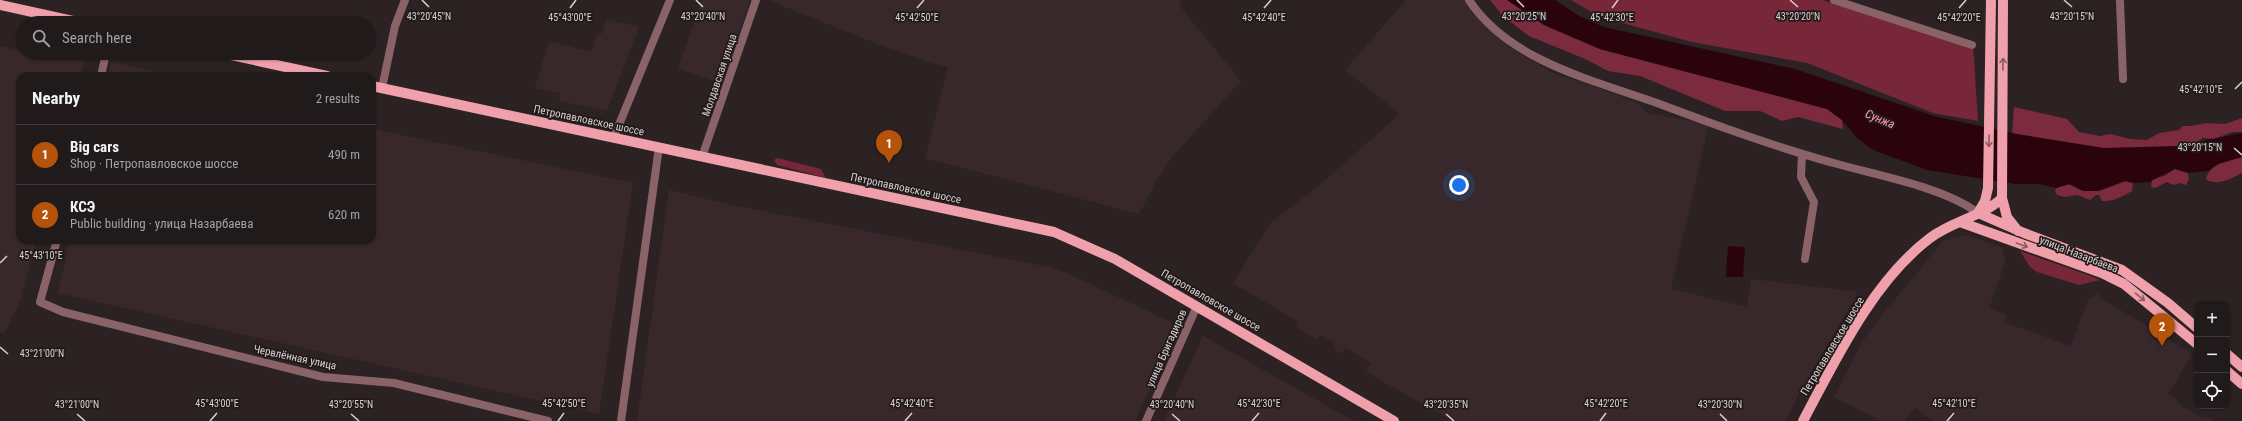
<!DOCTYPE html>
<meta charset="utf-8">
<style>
:root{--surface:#211a1b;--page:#2d2728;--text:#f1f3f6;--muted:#a2a1a3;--line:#3e383a;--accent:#b45309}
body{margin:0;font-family:"Roboto Condensed",sans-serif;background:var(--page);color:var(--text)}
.controls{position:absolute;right:12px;bottom:12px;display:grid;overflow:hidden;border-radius:8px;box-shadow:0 1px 3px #0004}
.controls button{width:36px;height:36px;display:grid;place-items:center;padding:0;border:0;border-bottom:1px solid var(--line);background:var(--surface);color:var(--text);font:20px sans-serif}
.you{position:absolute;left:1459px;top:185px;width:14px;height:14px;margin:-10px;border:3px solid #fff;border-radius:50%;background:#1a73e8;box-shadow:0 0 0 6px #1a73e833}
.badge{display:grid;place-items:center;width:26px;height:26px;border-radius:50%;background:var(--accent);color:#fff;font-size:13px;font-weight:700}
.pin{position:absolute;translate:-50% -33px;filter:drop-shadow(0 1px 2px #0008)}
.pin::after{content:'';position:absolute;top:21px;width:14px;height:12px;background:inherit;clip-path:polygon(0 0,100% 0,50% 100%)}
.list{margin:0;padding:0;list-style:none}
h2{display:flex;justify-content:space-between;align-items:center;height:52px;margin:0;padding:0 16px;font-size:17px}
h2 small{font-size:13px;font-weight:400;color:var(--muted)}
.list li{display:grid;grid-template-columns:26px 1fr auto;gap:12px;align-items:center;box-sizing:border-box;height:60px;padding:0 16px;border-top:1px solid var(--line)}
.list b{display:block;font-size:15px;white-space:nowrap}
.list p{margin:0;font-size:13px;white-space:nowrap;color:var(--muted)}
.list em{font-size:13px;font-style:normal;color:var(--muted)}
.icon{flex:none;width:22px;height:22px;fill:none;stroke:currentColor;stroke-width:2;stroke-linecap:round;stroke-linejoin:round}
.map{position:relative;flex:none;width:2242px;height:421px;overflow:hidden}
.search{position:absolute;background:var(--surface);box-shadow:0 1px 3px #0004;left:16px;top:16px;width:360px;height:44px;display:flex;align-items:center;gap:10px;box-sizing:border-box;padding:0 14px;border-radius:22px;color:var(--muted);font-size:15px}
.panel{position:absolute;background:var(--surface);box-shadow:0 1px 3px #0004;left:16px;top:72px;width:360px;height:172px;border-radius:12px}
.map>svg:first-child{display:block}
.built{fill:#39282b}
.green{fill:#772739}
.forest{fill:#7b2b3d}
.water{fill:#2a030c}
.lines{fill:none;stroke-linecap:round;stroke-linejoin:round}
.minor{stroke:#8a6368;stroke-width:8}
.primary{stroke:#f0a0ab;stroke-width:10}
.oneway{stroke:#895c62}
.ticks{fill:none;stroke:#d8d2d2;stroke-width:1.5}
.labels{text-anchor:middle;stroke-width:3.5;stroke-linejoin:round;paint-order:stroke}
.street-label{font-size:11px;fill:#d8d2d2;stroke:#22191a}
.water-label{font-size:12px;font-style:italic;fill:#fe9fae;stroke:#22191a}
.ticks-label{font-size:10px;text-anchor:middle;fill:#d8d2d2;stroke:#22191a;stroke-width:3.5;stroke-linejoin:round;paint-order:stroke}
</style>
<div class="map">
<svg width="2242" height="421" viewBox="0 0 2242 421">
<rect width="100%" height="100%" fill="#2c2224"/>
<path class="built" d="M702,0H750L722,83L678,69Z
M768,0H1181L1179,5L1241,81L1172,157L1156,181L1139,214L925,158L948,67L930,62L875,43Z
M1406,0H1466L1479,19L1514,50L1555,74L1590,85L1638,103L1647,113L1709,124L1671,289L1747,307L1751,279L1858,292L1798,395L1786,421H1453L1366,372L1371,363L1346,348L1342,354L1333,348L1335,343L1320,334L1317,340L1296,327L1299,322L1233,283L1271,222L1315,189L1400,114L1345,70Z
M606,19L639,27L607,111L559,101L561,93L535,88L549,41L592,52L597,33L602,34Z
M0,46L23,51V53H34L60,59L62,53H86L80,76H20V240H36L20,301L4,334L0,333Z
M111,62L176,76H107Z
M372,129L633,183L599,414L58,293L70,240H372Z
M669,190L727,204L1049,267L1067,273L1179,326L1135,421H637Z
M1967,235L2003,248L2005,263L1989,308L2006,315L2004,322L2071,346L2088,300L2099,293L2101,298L2192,354L2168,394L2178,401L2177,403L2203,419L2206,416L2214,421H1933L1915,407L1904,421H1882L1834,397L1862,342L1878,320L1943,241Z
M1203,336L1354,421H1164Z"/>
<path class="green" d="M1571,0H1822L1973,44L1978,121L1933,113L1807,63L1692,42L1600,17Z
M777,158L821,169L826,178L777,165L774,160Z
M2020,251L2091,276L2100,280L2079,285L2037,272L2030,267Z"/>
<path class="forest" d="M1490,0H1507L1544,25L1600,49L1827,109L1842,120L1843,129L1798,117L1782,121L1760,111H1725L1640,76L1608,71L1585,59L1529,36L1503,16Z
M2014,107L2067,119L2079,132L2100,136L2110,134L2130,139L2147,140L2159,133L2179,130L2183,126H2191L2207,123L2225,124L2242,118V132H2232L2214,139L2203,138C2194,145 2185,142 2176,148L2120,153L2012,135Z
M2242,157V173C2232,178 2216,187 2206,179C2210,163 2228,161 2242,157Z
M2175,169L2188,173L2189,179L2186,185L2180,183L2173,185L2167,182L2155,188L2151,187L2152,179L2164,176Z
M2126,181L2133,183L2132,191C2123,196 2113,202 2102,201L2099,195H2096L2090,200L2078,195L2064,197L2057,195L2055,191L2058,186L2068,184L2083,191H2100Z"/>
<path class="water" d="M1507,0H1555L1579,16L1604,27L1795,69L1934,116L2017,134L2104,148L2178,146L2242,133V157L2218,164L2208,171L2188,173L2175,169C2171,171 2152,180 2150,182L2133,183L2125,181L2097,191H2083L2070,184L2056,188L2039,184H2015L1927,170L1873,150L1857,138L1842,120L1827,109L1600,49L1544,25Z
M1728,246L1745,247L1743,277H1726Z"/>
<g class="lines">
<path class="minor" d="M1469,0C1509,61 1593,80 1657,103C1718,126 1778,148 1841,165C1881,176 1945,188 1978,213
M1834,0L1972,45
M2120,0L2123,79
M101,76L106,53
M382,88L395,26L405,0
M614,137L670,0
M1802,154L1801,177L1814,202L1805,259
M702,157L756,0
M57,240L40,302L63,312L323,377L394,383L548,421
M621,421L659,147
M1146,421L1197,306"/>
<path class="primary" d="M0,5L82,23
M222,53L327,76
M372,86L1054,232L1115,259L1394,421
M2002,198L2007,217L2018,231
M1978,213L2024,233L2122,270L2168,303L2197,328
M1978,213L1985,201L1988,188L1991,0
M1960,222L2102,273L2124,284L2197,344
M2227,354L2242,367
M2227,371L2242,384
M1803,421C1836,359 1873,281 1930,238C1952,221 1982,217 2002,198L2003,0"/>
</g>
<defs><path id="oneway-shaft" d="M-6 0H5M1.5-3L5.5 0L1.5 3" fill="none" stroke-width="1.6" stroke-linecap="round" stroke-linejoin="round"/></defs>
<g class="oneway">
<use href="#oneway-shaft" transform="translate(2003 64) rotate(-89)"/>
<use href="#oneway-shaft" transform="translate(1989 141) rotate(91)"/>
<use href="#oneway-shaft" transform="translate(2022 245) rotate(20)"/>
<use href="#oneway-shaft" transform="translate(2140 297) rotate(39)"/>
</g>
<path class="ticks" d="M422,0L429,7M696,0L703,7M1517,0L1524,7M1790,0L1798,7M2064,0L2072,7M570,8L576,0M917,8L924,0M1264,8L1271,0M1612,8L1618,0M1959,8L1966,0M2235,89L2242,82M2234,148L2242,155M0,263L7,256M0,347L8,354M77,414L85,421M351,414L359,421M1172,414L1180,421M1446,414L1454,421M1720,414L1727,421M210,421L217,413M558,421L564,413M905,421L912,413M1252,421L1259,413M1600,421L1606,413M1947,421L1954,413"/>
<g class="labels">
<g class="street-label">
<text transform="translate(719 75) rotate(-71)" y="4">Молдавская улица</text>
<text transform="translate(589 120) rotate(12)" y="4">Петропавловское шоссе</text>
<text transform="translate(906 188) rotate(12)" y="4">Петропавловское шоссе</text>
<text transform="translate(2079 254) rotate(21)" y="4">улица Назарбаева</text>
<text transform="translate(1211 300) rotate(30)" y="4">Петропавловское шоссе</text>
<text transform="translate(1832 346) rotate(-59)" y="4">Петропавловское шоссе</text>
<text transform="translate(1166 348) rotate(-66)" y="4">улица Бригадиров</text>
<text transform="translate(295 357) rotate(12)" y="4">Червлённая улица</text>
</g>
<g class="water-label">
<text transform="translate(1880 119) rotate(23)" y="4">Сунжа</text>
</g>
</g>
<g class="ticks-label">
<text x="1524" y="20">43°20'25"N</text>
<text x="429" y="20">43°20'45"N</text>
<text x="703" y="20">43°20'40"N</text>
<text x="1798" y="20">43°20'20"N</text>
<text x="2072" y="20">43°20'15"N</text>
<text x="570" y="21">45°43'00"E</text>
<text x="917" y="21">45°42'50"E</text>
<text x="1264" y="21">45°42'40"E</text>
<text x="1612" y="21">45°42'30"E</text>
<text x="1959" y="21">45°42'20"E</text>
<text x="2201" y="93">45°42'10"E</text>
<text x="2200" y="151">43°20'15"N</text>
<text x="41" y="259">45°43'10"E</text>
<text x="42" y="357">43°21'00"N</text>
<text x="217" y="407">45°43'00"E</text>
<text x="564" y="407">45°42'50"E</text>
<text x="912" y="407">45°42'40"E</text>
<text x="1259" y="407">45°42'30"E</text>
<text x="1606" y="407">45°42'20"E</text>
<text x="1954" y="407">45°42'10"E</text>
<text x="77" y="408">43°21'00"N</text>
<text x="351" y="408">43°20'55"N</text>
<text x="1172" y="408">43°20'40"N</text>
<text x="1446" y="408">43°20'35"N</text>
<text x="1720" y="408">43°20'30"N</text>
</g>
</svg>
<div class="controls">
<button>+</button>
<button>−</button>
<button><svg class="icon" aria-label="locate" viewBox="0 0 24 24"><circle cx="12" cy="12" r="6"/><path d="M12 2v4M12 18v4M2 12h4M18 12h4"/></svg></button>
</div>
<div class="you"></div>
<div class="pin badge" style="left:889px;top:163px">1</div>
<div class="pin badge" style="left:2162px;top:346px">2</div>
<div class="search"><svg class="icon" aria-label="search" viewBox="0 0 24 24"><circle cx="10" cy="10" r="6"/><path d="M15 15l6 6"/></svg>Search here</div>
<section class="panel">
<h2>Nearby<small>2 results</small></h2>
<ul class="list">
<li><span class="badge">1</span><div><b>Big cars</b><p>Shop · Петропавловское шоссе</p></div><em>490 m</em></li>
<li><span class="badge">2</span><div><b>КСЭ</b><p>Public building · улица Назарбаева</p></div><em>620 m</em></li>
</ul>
</section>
</div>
